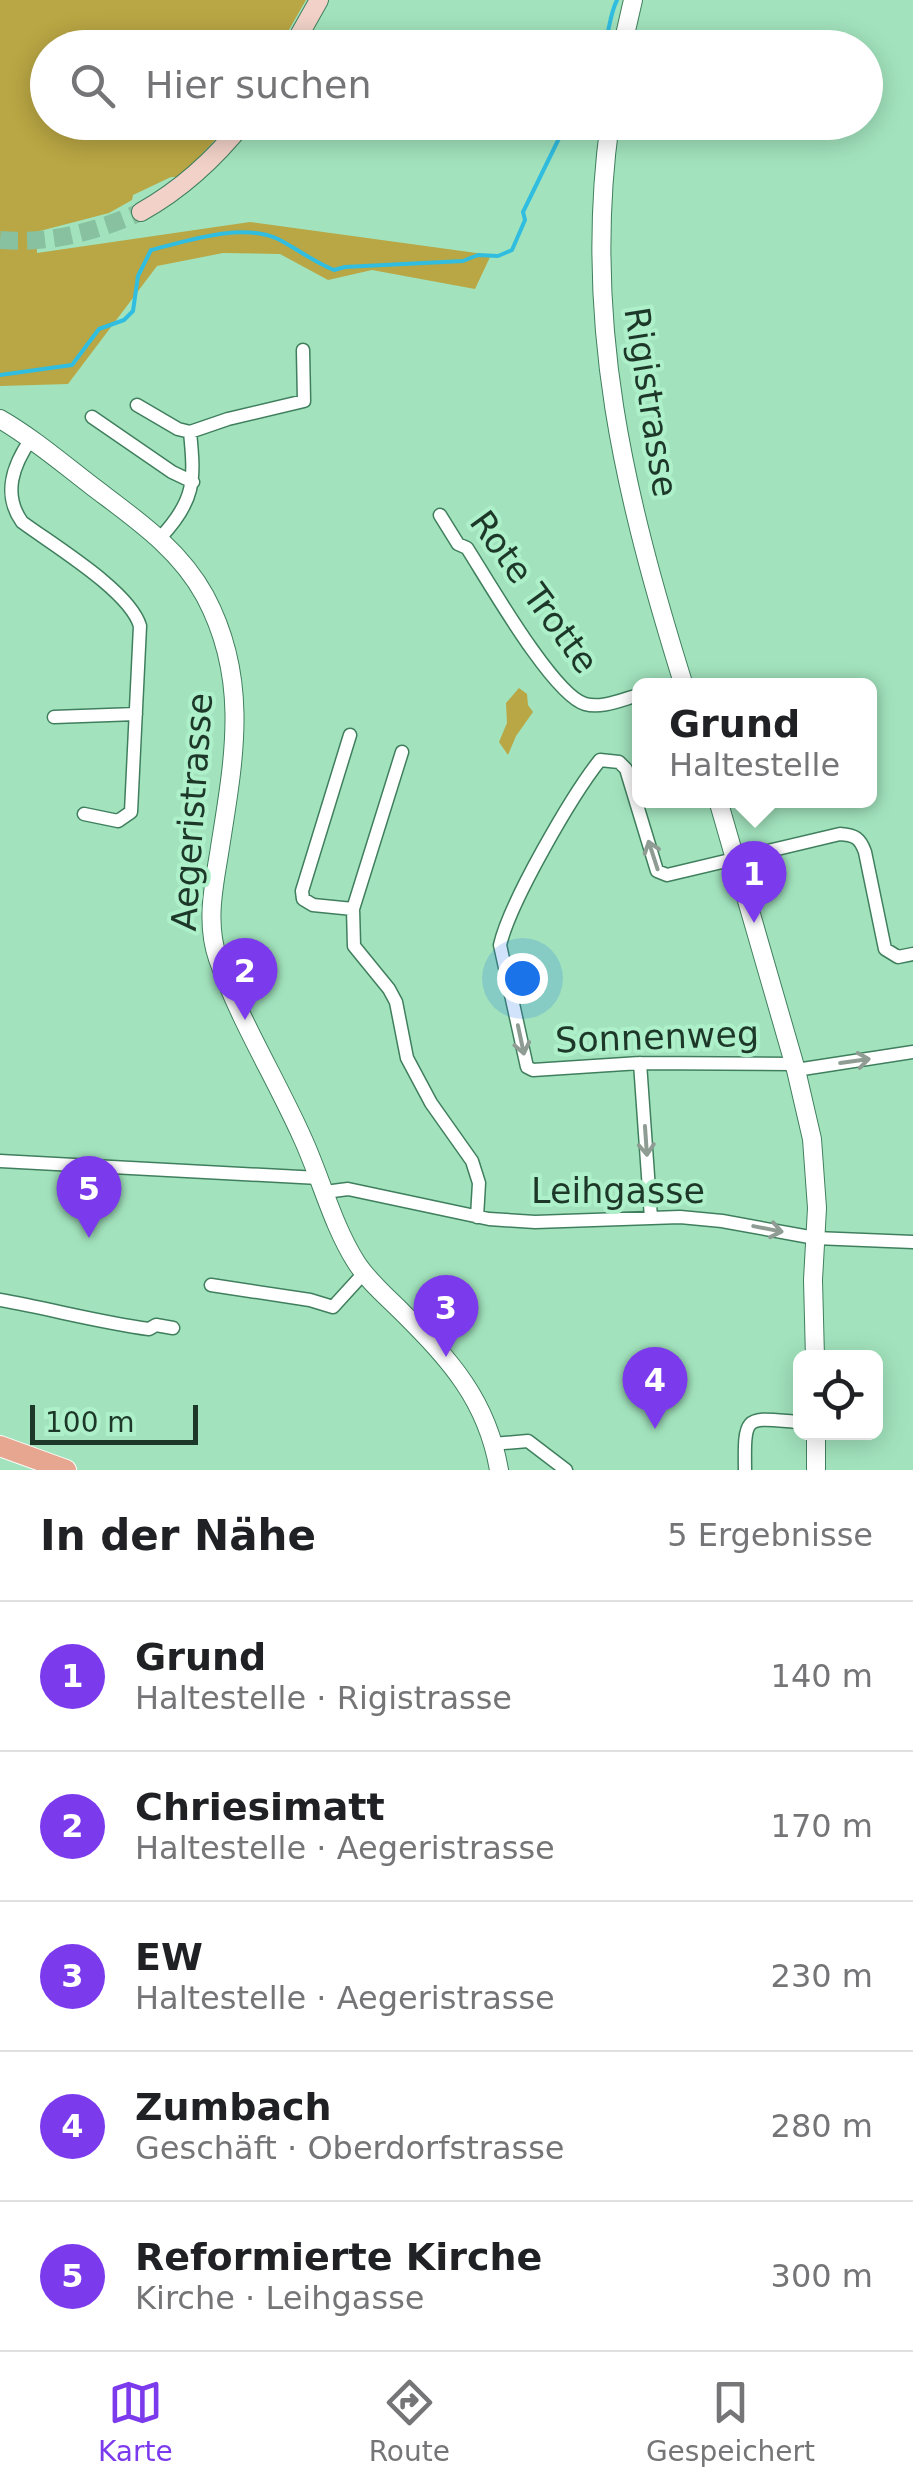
<!DOCTYPE html>
<html lang="de">
<meta charset="utf-8">
<style>
:root{--surface:#fff;--page:#f6f6f6;--text:#202124;--muted:#757577;--line:#e0e0e0;--accent:#7c3aed}
body{margin:0;font-family:"DejaVu Sans",sans-serif;background:var(--page);color:var(--text)}
.controls{position:absolute;right:30px;bottom:30px;display:grid;overflow:hidden;border-radius:15px;box-shadow:0 5px 25px #0003}
.controls button{width:90px;height:90px;display:grid;place-items:center;padding:0;border:0;border-bottom:2px solid var(--line);background:var(--surface);color:var(--text);font:50px sans-serif}
.scale{position:absolute;left:30px;bottom:25px;width:168px;box-sizing:border-box;padding-left:10px;border:5px solid #1d3829;border-top:0;font-size:28px;line-height:35px;white-space:nowrap;color:#1d3829;-webkit-text-stroke:8px #aef0ca;paint-order:stroke}
.you{position:absolute;left:522px;top:978px;width:35px;height:35px;margin:-25px;border:8px solid #fff;border-radius:50%;background:#1a73e8;box-shadow:0 0 0 15px #1a73e833}
.badge{display:grid;place-items:center;width:65px;height:65px;border-radius:50%;background:var(--accent);color:#fff;font-size:32px;font-weight:700}
.pin{position:absolute;translate:-50% -82px;filter:drop-shadow(0 2px 5px #0008)}
.pin::after{content:'';position:absolute;top:52px;width:35px;height:30px;background:inherit;clip-path:polygon(0 0,100% 0,50% 100%)}
.popup{position:absolute;left:632px;top:678px;width:245px;height:130px;box-sizing:border-box;display:grid;place-content:center;border-radius:15px;background:var(--surface);filter:drop-shadow(0 2px 8px #0005);font-size:32px;white-space:nowrap;color:var(--muted)}
.popup b{font-size:38px;color:var(--text)}
.popup::after{content:'';position:absolute;left:50%;top:100%;margin-left:-20px;border:20px solid transparent;border-top-color:var(--surface)}
.list{margin:0;padding:0;list-style:none}
h2{display:flex;justify-content:space-between;align-items:center;height:130px;margin:0;padding:0 40px;font-size:42px}
h2 small{font-size:32px;font-weight:400;color:var(--muted)}
.list li{display:grid;grid-template-columns:65px 1fr auto;gap:30px;align-items:center;box-sizing:border-box;height:150px;padding:0 40px;border-top:2px solid var(--line)}
.list b{display:block;font-size:38px;white-space:nowrap}
.list p{margin:0;font-size:32px;white-space:nowrap;color:var(--muted)}
.list em{font-size:32px;font-style:normal;color:var(--muted)}
.icon{flex:none;width:55px;height:55px;fill:none;stroke:currentColor;stroke-width:2;stroke-linecap:round;stroke-linejoin:round}
.map{position:relative;flex:none;width:913px;height:1470px;overflow:hidden}
.search{position:absolute;background:var(--surface);box-shadow:0 5px 25px #0003;left:30px;right:30px;top:30px;height:110px;display:flex;align-items:center;gap:25px;box-sizing:border-box;padding:0 35px;border-radius:55px;color:var(--muted);font-size:38px}
.sheet{height:880px;background:var(--surface)}
nav{display:flex;justify-content:space-around;align-items:center;box-sizing:border-box;height:140px;border-top:2px solid var(--line);background:var(--surface);font-size:28px;color:var(--muted)}
nav a{display:grid;justify-items:center;gap:5px}
nav .on{color:var(--accent)}
.map>svg:first-child{display:block}
.green{fill:#b9a644}
.lines{fill:none;stroke-linecap:round;stroke-linejoin:round}
.stream{stroke:#30bde0;stroke-width:4}
.secondary-tunnel{stroke:#87c19f;stroke-width:18;stroke-dasharray:18 9;stroke-linecap:butt}
.minor-casing{stroke:#407f5e;stroke-width:15}
.tertiary-casing{stroke:#407f5e;stroke-width:20}
.secondary-casing{stroke:#407f5e;stroke-width:20}
.primary-casing{stroke:#fff;stroke-width:22}
.minor{stroke:#fff;stroke-width:12}
.tertiary{stroke:#fff;stroke-width:18}
.secondary{stroke:#f2d2c8;stroke-width:18}
.primary{stroke:#e6a690;stroke-width:20}
.oneway{stroke:#8e9c94}
.labels{text-anchor:middle;stroke-width:8;stroke-linejoin:round;paint-order:stroke}
.street-label{font-size:35px;fill:#1d3829;stroke:#aef0ca}
</style>
<div class="map">
<svg width="913" height="1470" viewBox="0 0 913 1470">
<rect width="100%" height="100%" fill="#a2e3bd"/>
<path class="green" d="M0,0H306L279,47L48,48V122L231,123L180,177H171L133,195L132,200L109,213L36,232L37,253L250,222L491,255L475,289L372,270L328,280L280,254L223,253L157,266L68,384L0,386Z
M519,688L527,694L528,705L533,712L516,736L508,755L499,742L507,723L506,703Z"/>
<g class="lines">
<path class="stream" d="M603,48C610,31 609,16 617,0
M0,375L72,365L99,329L124,320L133,311L138,276L151,250C187,241 242,222 278,239C297,249 314,262 334,270L345,267L463,261L478,255L498,256L512,250L525,220L523,212L567,122"/>
<path class="secondary-tunnel" d="M0,240C51,244 94,232 141,212"/>
<defs>
<path id="minor" d="M137,405L178,429L190,432
M92,417L172,472L193,482
M31,439C13,465 2,494 22,522C53,545 130,591 140,626L131,812L118,821L84,814
M440,515L458,544L467,548C487,579 553,695 585,704C602,709 623,699 639,695
M160,538C195,501 195,481 190,432L228,419L304,401L303,350
M54,717L136,714
M350,735L302,891L303,899L313,905L353,909
M402,752L353,909L354,946L389,989L396,1002L407,1058L431,1103L472,1161L479,1183L477,1217
M640,1063L651,1218
M794,1064L640,1063L533,1070L527,1067L500,945C510,902 572,795 600,760L619,762L626,769L657,871L667,875L840,834C855,835 860,838 865,852L885,949L898,957L913,954
M796,1070L913,1052
M0,1161L319,1178
M325,1192L348,1189L489,1219L535,1222L680,1217L722,1221L815,1238L913,1242
M211,1285L310,1300L333,1307L364,1273
M0,1300C51,1309 98,1322 149,1329L156,1325L173,1328
M492,1444L528,1441L566,1470
M745,1470C744,1412 746,1418 800,1422"/>
<path id="tertiary" d="M622,48L633,0
M610,122C582,322 625,497 684,686
M0,419C33,438 62,463 92,486C134,518 179,548 205,596C251,682 233,763 219,854C213,889 206,925 218,959C240,1021 275,1077 302,1137C321,1178 332,1224 356,1262C368,1281 386,1296 402,1312C450,1360 487,1400 499,1470
M718,800L796,1070L812,1139L817,1208L813,1280L815,1358
M816,1432V1470"/>
<path id="secondary" d="M292,48L319,0
M141,212C182,189 214,160 244,122"/>
<path id="primary" d="M0,1446L66,1470"/>
</defs>
<use href="#minor" class="minor-casing"/>
<use href="#tertiary" class="tertiary-casing"/>
<use href="#secondary" class="secondary-casing"/>
<use href="#primary" class="primary-casing"/>
<use href="#minor" class="minor"/>
<use href="#tertiary" class="tertiary"/>
<use href="#secondary" class="secondary"/>
<use href="#primary" class="primary"/>
</g>
<defs><path id="oneway-shaft" d="M-6 0H5M1.5-3L5.5 0L1.5 3" fill="none" stroke-width="1.6" stroke-linecap="round" stroke-linejoin="round" transform="scale(2.5)"/></defs>
<g class="oneway">
<use href="#oneway-shaft" transform="translate(653 855) rotate(-108)"/>
<use href="#oneway-shaft" transform="translate(521 1040) rotate(78)"/>
<use href="#oneway-shaft" transform="translate(855 1061) rotate(-8)"/>
<use href="#oneway-shaft" transform="translate(646 1141) rotate(86)"/>
<use href="#oneway-shaft" transform="translate(768 1229) rotate(11)"/>
</g>
<g class="labels">
<g class="street-label">
<text transform="translate(651 402) rotate(81)" y="12">Rigistrasse</text>
<text transform="translate(534 592) rotate(54)" y="12">Rote Trotte</text>
<text transform="translate(192 812) rotate(-86)" y="12">Aegeristrasse</text>
<text transform="translate(657 1037) rotate(-2)" y="12">Sonnenweg</text>
<text x="618" y="1203">Leihgasse</text>
</g>
</g>
</svg>
<div class="controls">
<button><svg class="icon" aria-label="locate" viewBox="0 0 24 24"><circle cx="12" cy="12" r="6"/><path d="M12 2v4M12 18v4M2 12h4M18 12h4"/></svg></button>
</div>
<div class="scale">100 m</div>
<div class="you"></div>
<div class="pin badge" style="left:754px;top:923px">1</div>
<div class="popup"><b>Grund</b>Haltestelle</div>
<div class="pin badge" style="left:245px;top:1020px">2</div>
<div class="pin badge" style="left:446px;top:1357px">3</div>
<div class="pin badge" style="left:655px;top:1429px">4</div>
<div class="pin badge" style="left:89px;top:1238px">5</div>
<div class="search"><svg class="icon" aria-label="search" viewBox="0 0 24 24"><circle cx="10" cy="10" r="6"/><path d="M15 15l6 6"/></svg>Hier suchen</div>
</div>
<section class="sheet">
<h2>In der Nähe<small>5 Ergebnisse</small></h2>
<ul class="list">
<li><span class="badge">1</span><div><b>Grund</b><p>Haltestelle · Rigistrasse</p></div><em>140 m</em></li>
<li><span class="badge">2</span><div><b>Chriesimatt</b><p>Haltestelle · Aegeristrasse</p></div><em>170 m</em></li>
<li><span class="badge">3</span><div><b>EW</b><p>Haltestelle · Aegeristrasse</p></div><em>230 m</em></li>
<li><span class="badge">4</span><div><b>Zumbach</b><p>Geschäft · Oberdorfstrasse</p></div><em>280 m</em></li>
<li><span class="badge">5</span><div><b>Reformierte Kirche</b><p>Kirche · Leihgasse</p></div><em>300 m</em></li>
</ul>
</section>
<nav>
<a class="on"><svg class="icon" aria-label="map" viewBox="0 0 24 24"><path d="M3 6l6-2 6 2 6-2v14l-6 2-6-2-6 2zM9 4v14M15 6v14"/></svg>Karte</a>
<a><svg class="icon" aria-label="directions" viewBox="0 0 24 24"><path d="M12 3l9 9-9 9-9-9zM9 14v-3h6M13 9l2 2-2 2"/></svg>Route</a>
<a><svg class="icon" aria-label="saved" viewBox="0 0 24 24"><path d="M7 4h10v16l-5-4-5 4z"/></svg>Gespeichert</a>
</nav>
